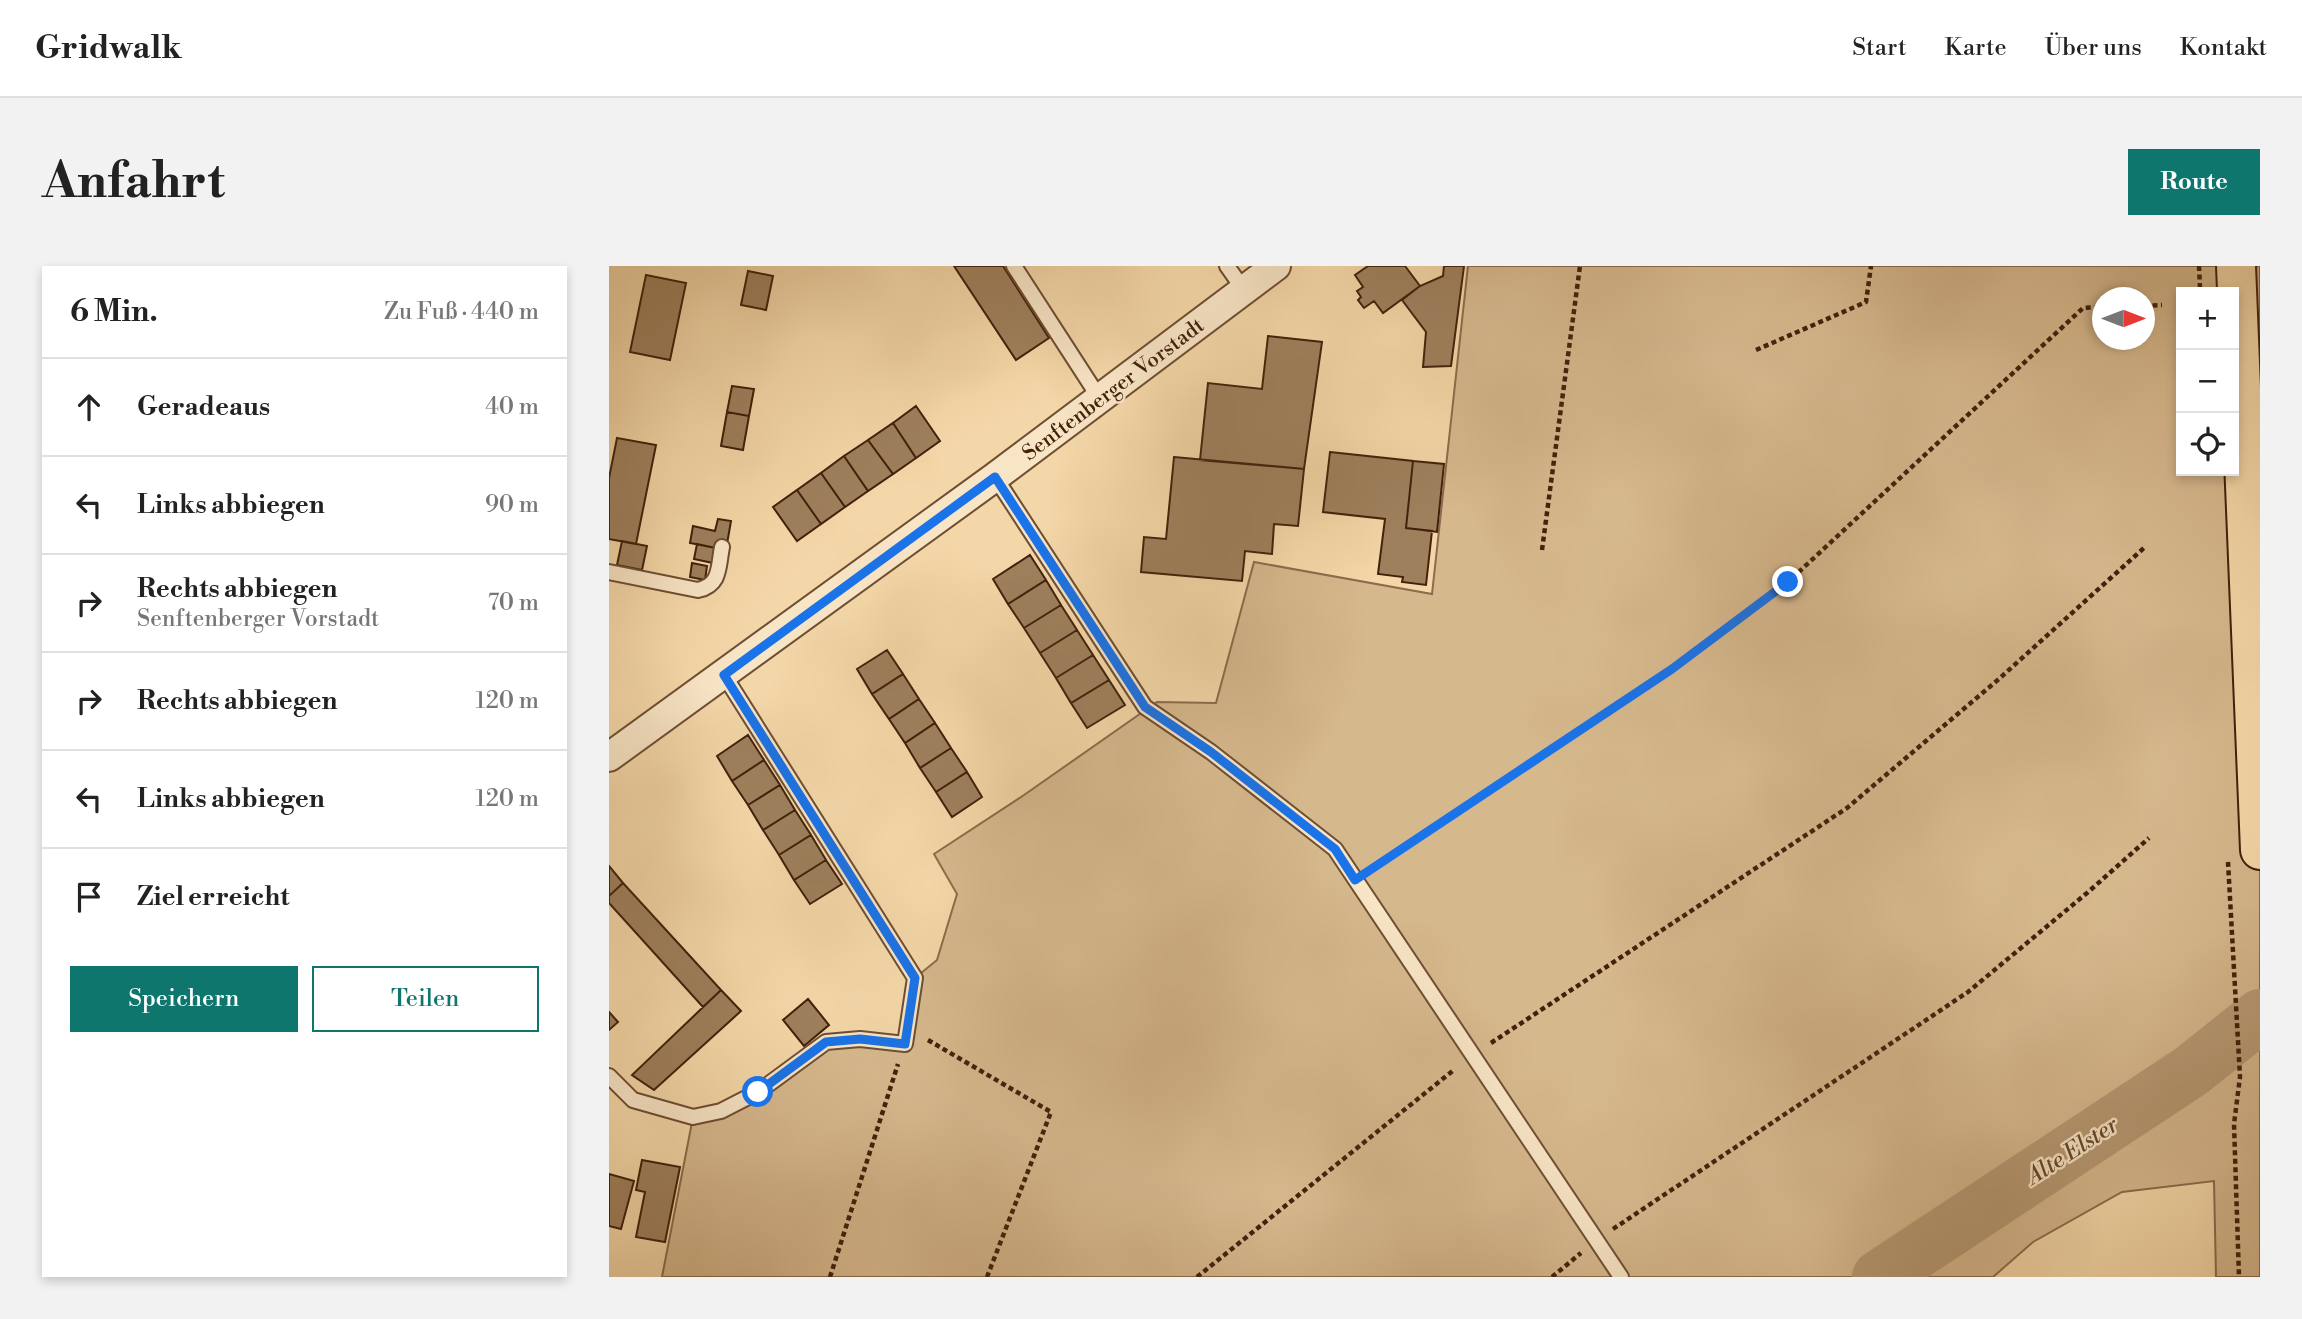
<!DOCTYPE html>
<html lang="de">
<meta charset="utf-8">
<style>
:root{--surface:#fff;--page:#f2f2f2;--text:#222;--muted:#767676;--line:#e0e0e0;--accent:#0f766e}
body{margin:0;font-family:"Libre Bodoni",serif;background:var(--page);color:var(--text)}
.controls{position:absolute;right:21px;top:21px;display:grid;overflow:hidden;border-radius:0px;box-shadow:0 4px 10px #0003}
.controls button{width:63px;height:63px;display:grid;place-items:center;padding:0;border:0;border-bottom:2px solid var(--line);background:var(--surface);color:var(--text);font:35px sans-serif}
.compass{position:absolute;left:1483px;top:21px;width:63px;height:63px;border-radius:50%;background:var(--surface);box-shadow:0 4px 10px #0003;rotate:90deg}
.stop{position:absolute;width:21px;height:21px;margin:-16px;border:5px solid #1a73e8;border-radius:50%;background:#fff}
.stop.end{background:#1a73e8;border-color:#fff;box-shadow:0 2px 7px #0008}
.list{margin:0;padding:0;list-style:none}
h2{display:flex;justify-content:space-between;align-items:center;height:91px;margin:0;padding:0 28px;font-size:30px}
h2 small{font-size:23px;font-weight:400;color:var(--muted)}
.list li{display:grid;grid-template-columns:46px 1fr auto;gap:21px;align-items:center;box-sizing:border-box;height:98px;padding:0 28px;border-top:2px solid var(--line)}
.list b{display:block;font-size:26px;white-space:nowrap}
.list p{margin:0;font-size:23px;white-space:nowrap;color:var(--muted)}
.list em{font-size:23px;font-style:normal;color:var(--muted)}
.actions{display:flex;gap:14px;padding:21px 28px}
.actions a{flex:1;padding:16px 0;border:2px solid var(--accent);border-radius:0px;text-align:center;font-size:24px;color:var(--accent)}
.actions .main{background:var(--accent);color:#fff}
.icon{flex:none;width:38px;height:38px;fill:none;stroke:currentColor;stroke-width:2;stroke-linecap:round;stroke-linejoin:round}
.map{position:relative;flex:none;width:1651px;height:1011px;overflow:hidden;border-radius:0px}
header{display:flex;align-items:center;gap:42px;box-sizing:border-box;height:98px;padding:0 35px;background:var(--surface);border-bottom:2px solid var(--line)}
header strong{font-size:33px}
nav{display:flex;gap:38px;margin-inline-start:auto;font-size:24px}
.intro{display:flex;align-items:center;justify-content:space-between;box-sizing:border-box;height:168px;padding:0 42px}
h1{margin:0;font-size:49px}
.button{padding:18px 32px;border-radius:0px;background:var(--accent);color:#fff;font-size:24px;font-weight:700}
main{display:flex;gap:42px;padding:0 42px}
aside{flex:1;background:var(--surface);border-radius:0px;box-shadow:0 4px 10px #0003}
.map>svg:first-child{display:block}
.green{fill:#d6b88d;stroke:#8c6c4c;stroke-width:2;fill-rule:evenodd}
.lines{fill:none;stroke-linecap:round;stroke-linejoin:round}
.river{stroke:#b79973;stroke-width:54}
.building{fill:#9e805d;stroke:#41210c;stroke-width:2}
.service-casing{stroke:#6e4e33;stroke-width:18}
.minor-casing{stroke:#6e4e33;stroke-width:32}
.primary-casing{stroke:#41210c;stroke-width:42}
.path{stroke:#41210c;stroke-width:4.5;stroke-dasharray:5 3.5;stroke-linecap:butt}
.service{stroke:#f8e5c6;stroke-width:14}
.minor{stroke:#f8e5c6;stroke-width:28}
.primary{stroke:#f4d7a8;stroke-width:38}
.route{stroke:#1a73e8;stroke-width:9}
.labels{text-anchor:middle;stroke-width:5;stroke-linejoin:round;paint-order:stroke}
.street-label{font-size:21px;fill:#41210c;stroke:#f8e5c6}
.water-label{font-size:23px;font-style:italic;fill:#64452b;stroke:#f8e5c6}
</style>
<header>
<strong>Gridwalk</strong>
<nav><a>Start</a><a>Karte</a><a>Über uns</a><a>Kontakt</a></nav>
</header>
<div class="intro"><h1>Anfahrt</h1><a class="button">Route</a></div>
<main>
<aside>
<h2>6 Min.<small>Zu Fuß · 440 m</small></h2>
<ul class="list">
<li><svg class="icon" aria-label="ahead" viewBox="0 0 24 24"><path d="M12 20V5M6 11l6-6 6 6"/></svg><div><b>Geradeaus</b></div><em>40 m</em></li>
<li><svg class="icon" aria-label="left" viewBox="0 0 24 24"><path d="M17 20v-9H6M10 6l-5 5 5 5"/></svg><div><b>Links abbiegen</b></div><em>90 m</em></li>
<li><svg class="icon" aria-label="right" viewBox="0 0 24 24"><path d="M7 20v-9h11M14 6l5 5-5 5"/></svg><div><b>Rechts abbiegen</b><p>Senftenberger Vorstadt</p></div><em>70 m</em></li>
<li><svg class="icon" aria-label="right" viewBox="0 0 24 24"><path d="M7 20v-9h11M14 6l5 5-5 5"/></svg><div><b>Rechts abbiegen</b></div><em>120 m</em></li>
<li><svg class="icon" aria-label="left" viewBox="0 0 24 24"><path d="M17 20v-9H6M10 6l-5 5 5 5"/></svg><div><b>Links abbiegen</b></div><em>120 m</em></li>
<li><svg class="icon" aria-label="arrive" viewBox="0 0 24 24"><path d="M6 21V4h12l-3 4 3 4H6"/></svg><div><b>Ziel erreicht</b></div></li>
</ul>
<div class="actions"><a class="main">Speichern</a><a>Teilen</a></div>
</aside>
<div class="map">
<svg width="1651" height="1011" viewBox="0 0 1651 1011">
<rect width="100%" height="100%" fill="#f4d7a8"/>
<filter id="stains"><feTurbulence type="fractalNoise" baseFrequency=".00286" numOctaves="4"/><feColorMatrix values="0 0 0 0 .2 0 0 0 0 .09 0 0 0 0 .02 0 0 0 .5 -.17"/></filter>
<radialGradient id="worn" r=".72"><stop offset=".6" stop-color="#630" stop-opacity="0"/><stop offset="1" stop-color="#630" stop-opacity=".3"/></radialGradient>
<path class="green" d="M859,0H1651V1011H1607L1605,915L1513,926L1424,976L1384,1011H53L84,851L112,845L217,776L296,778L306,712L328,694L348,628L325,588L415,529L548,436L607,437L645,296L823,328ZM1572,26H1625V205H1572ZM1493,32H1535V74H1493Z"/>
<g class="lines">
<path class="river" d="M1270,1011L1582,805L1651,750"/>
</g>
<path class="building" d="M345,0H394L440,72L407,94Z
M759,0H796L811,20L774,47L765,35L755,42L749,34L752,31L748,25L754,21L746,9Z
M835,0H855L842,100L814,101L817,66L793,34L811,20L834,10Z
M139,5L164,10L157,44L132,39Z
M37,9L77,17L61,94L21,86Z
M659,70L713,76L695,203L591,194L599,117L653,123Z
M123,120L145,123L140,150L118,146Z
M307,140L331,175L307,192L284,157Z
M118,146L140,150L134,184L112,180Z
M284,157L307,192L284,208L259,174Z
M8,172L47,179L27,278L0,273V212Z
M259,174L284,208L259,225L235,190Z
M721,186L804,195L797,262L823,265L817,319L793,316L794,311L769,308L776,253L714,246Z
M235,190L259,225L236,241L212,207Z
M565,191L695,203L689,260L665,258L663,288L636,285L633,315L532,306L535,271L557,273Z
M804,195L835,198L828,266L797,262Z
M212,207L236,241L212,258L188,224Z
M188,224L212,258L188,275L164,241Z
M109,253L122,255L118,278L108,276L107,282L81,277L84,260L106,265Z
M13,275L38,280L33,304L8,299Z
M88,278L107,282L104,297L85,293Z
M421,289L437,314L399,338L384,313Z
M83,297L98,300L96,314L81,311Z
M437,314L452,339L415,362L399,338Z
M452,339L468,364L431,387L415,362Z
M468,364L484,389L447,412L431,387Z
M278,384L294,408L263,428L248,403Z
M484,389L500,414L462,437L447,412Z
M294,408L310,433L280,453L263,428Z
M500,414L516,439L478,462L462,437Z
M310,433L326,457L296,477L280,453Z
M326,457L342,482L311,502L296,477Z
M139,469L155,494L123,515L108,490Z
M342,482L358,506L327,526L311,502Z
M155,494L171,519L139,539L123,515Z
M358,506L373,531L343,551L327,526Z
M171,519L186,544L154,564L139,539Z
M186,544L202,569L170,589L154,564Z
M202,569L217,594L185,614L170,589Z
M217,594L233,618L201,638L185,614Z
M0,600L14,617L0,630Z
M14,617L112,724L94,741L0,637V630Z
M112,724L132,745L45,824L23,809Z
M199,733L220,759L195,780L174,754Z
M0,746L9,756L0,764Z
M33,894L71,901L56,976L27,971L36,926L27,924Z
M0,908L25,915L12,963L0,960Z"/>
<g class="lines">
<defs>
<path id="service" d="M405,0L491,133
M618,0L635,24
M386,211L536,441L602,486L726,583L1012,1011
M0,306L89,324C112,319 109,301 113,281
M0,810L24,834L84,851L112,845L149,826L217,776L251,773L296,778L306,712L115,409"/>
<path id="minor" d="M0,491L386,211L667,0"/>
<path id="primary" d="M1627,0L1651,584"/>
</defs>
<use href="#service" class="service-casing"/>
<use href="#minor" class="minor-casing"/>
<use href="#primary" class="primary-casing"/>
<path class="path" d="M1590,0L1591,22
M1535,40L1553,39
M1147,84L1257,36L1262,0
M933,284L971,0
M1619,596L1631,811L1625,858L1630,1011
M764,602L1063,403L1179,316L1474,42L1493,41
M319,774L442,846L378,1011
M882,777L1238,542L1391,412L1536,281
M1004,963L1359,726L1478,627L1540,572
M221,1011L289,798
M588,1011L846,803
M943,1011L972,987"/>
<use href="#service" class="service"/>
<use href="#minor" class="minor"/>
<use href="#primary" class="primary"/>
</g>
<g class="lines">
<path class="route" d="M149,826L217,776L251,773L296,778L306,712L115,409L386,211L536,441L602,486L726,583L746,614L1063,403L1179,316"/>
</g>
<g class="labels">
<g class="street-label">
<text transform="translate(504 123) rotate(-37)" y="7">Senftenberger Vorstadt</text>
</g>
<g class="water-label">
<text transform="translate(1463 884) rotate(-33)" y="8">Alte Elster</text>
</g>
</g>
<rect width="100%" height="100%" filter="url(#stains)"/>
<rect width="100%" height="100%" fill="url(#worn)"/>
</svg>
<div class="controls">
<button>+</button>
<button>−</button>
<button><svg class="icon" aria-label="locate" viewBox="0 0 24 24"><circle cx="12" cy="12" r="6"/><path d="M12 2v4M12 18v4M2 12h4M18 12h4"/></svg></button>
</div>
<svg class="compass" viewBox="-18 -18 36 36"><path d="M0-13l5 13h-10z" fill="#e53935"/><path d="M0 13l5-13h-10z" fill="#767676"/></svg>
<div class="stop" style="left:149px;top:826px"></div>
<div class="stop end" style="left:1179px;top:316px"></div>
</div>
</main>
